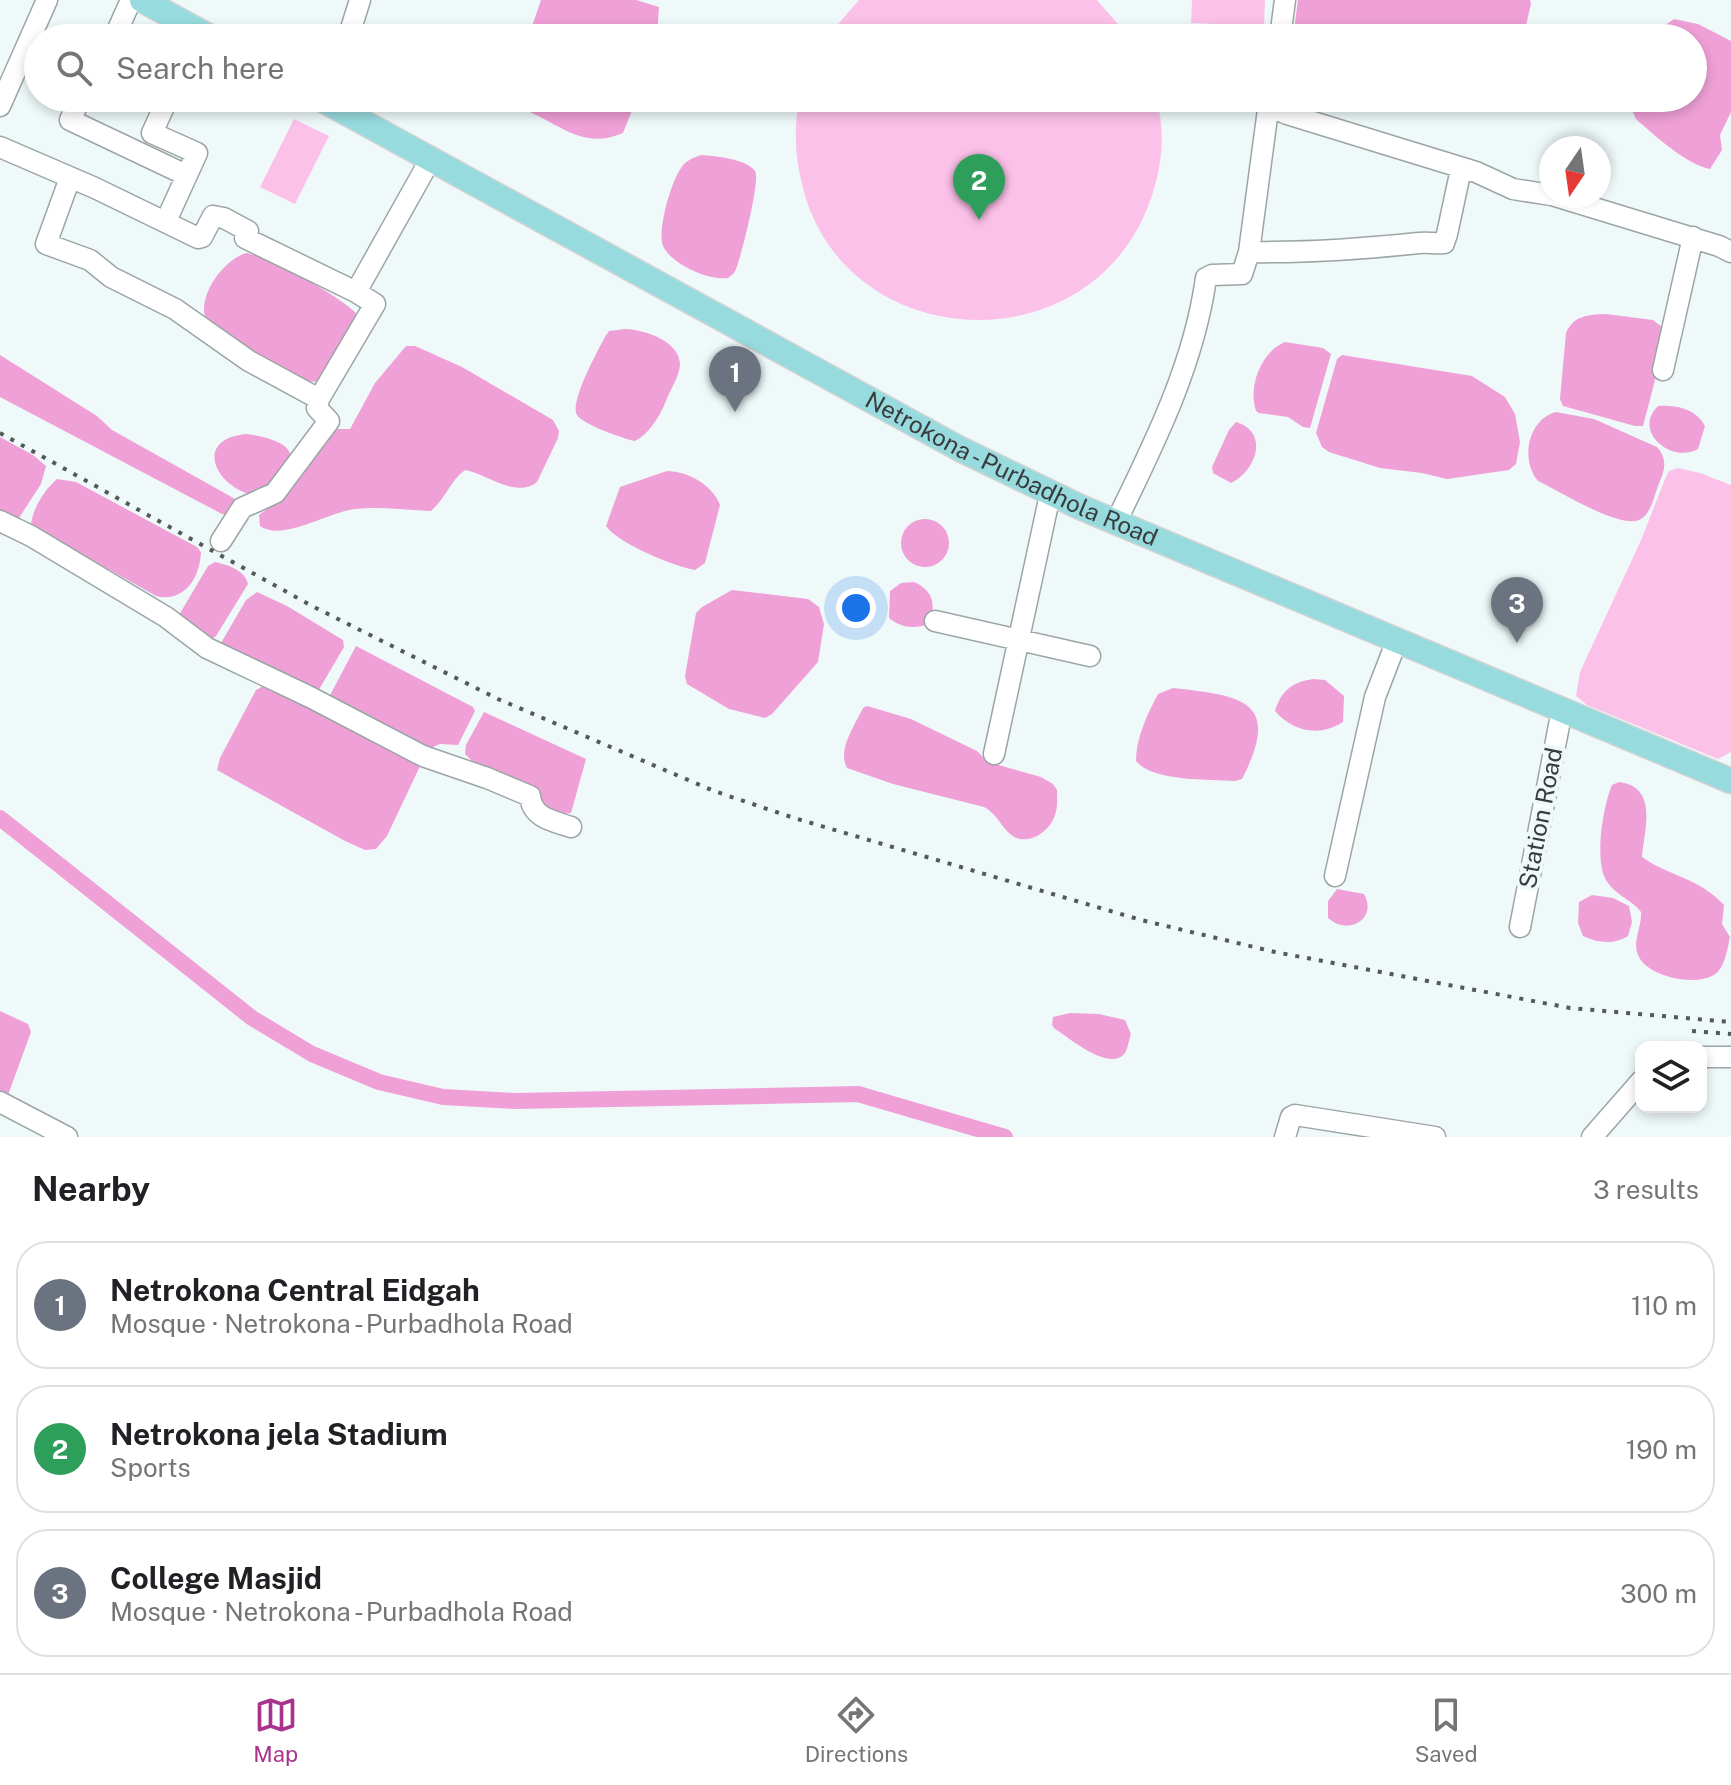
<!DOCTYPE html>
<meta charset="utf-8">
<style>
:root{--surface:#fff;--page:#f2f2f2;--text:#202124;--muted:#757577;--line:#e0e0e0;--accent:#a7338c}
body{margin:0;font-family:"Public Sans",sans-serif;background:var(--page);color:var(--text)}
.controls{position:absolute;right:24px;bottom:24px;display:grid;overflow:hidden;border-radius:16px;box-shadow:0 4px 12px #0003}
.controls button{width:72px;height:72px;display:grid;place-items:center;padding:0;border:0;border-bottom:2px solid var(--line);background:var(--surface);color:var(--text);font:40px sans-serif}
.compass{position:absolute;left:1539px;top:136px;width:72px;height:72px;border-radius:50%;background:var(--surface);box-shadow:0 4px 12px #0003;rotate:193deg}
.you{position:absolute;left:856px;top:608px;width:28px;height:28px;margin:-20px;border:6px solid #fff;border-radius:50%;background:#1a73e8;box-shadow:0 0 0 12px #1a73e833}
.badge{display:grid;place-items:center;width:52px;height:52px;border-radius:50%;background:var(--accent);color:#fff;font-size:26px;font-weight:700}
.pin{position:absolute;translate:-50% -66px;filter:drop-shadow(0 2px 4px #0008)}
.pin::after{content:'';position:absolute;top:42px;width:28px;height:24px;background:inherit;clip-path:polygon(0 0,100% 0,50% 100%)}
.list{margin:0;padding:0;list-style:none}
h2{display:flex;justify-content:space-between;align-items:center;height:104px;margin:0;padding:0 32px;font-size:34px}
h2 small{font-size:26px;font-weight:400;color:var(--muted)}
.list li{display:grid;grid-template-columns:52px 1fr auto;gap:24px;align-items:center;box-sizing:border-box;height:128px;margin:0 16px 16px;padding:0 16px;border:2px solid var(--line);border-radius:32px}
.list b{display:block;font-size:30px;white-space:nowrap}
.list p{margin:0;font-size:26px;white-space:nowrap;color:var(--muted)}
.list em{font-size:26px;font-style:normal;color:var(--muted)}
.icon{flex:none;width:44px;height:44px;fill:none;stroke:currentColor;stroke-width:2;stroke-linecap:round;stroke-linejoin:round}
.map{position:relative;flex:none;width:1731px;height:1137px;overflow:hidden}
.search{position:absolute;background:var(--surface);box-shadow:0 4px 12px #0003;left:24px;right:24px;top:24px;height:88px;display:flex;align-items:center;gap:20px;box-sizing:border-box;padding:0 28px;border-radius:44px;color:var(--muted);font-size:30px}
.sheet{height:536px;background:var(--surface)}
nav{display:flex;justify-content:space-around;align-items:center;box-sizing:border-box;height:112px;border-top:2px solid var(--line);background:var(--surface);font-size:22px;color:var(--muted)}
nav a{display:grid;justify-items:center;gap:4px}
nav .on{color:var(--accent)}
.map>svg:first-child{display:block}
.green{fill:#fcc1e9}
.water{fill:#efa0d7}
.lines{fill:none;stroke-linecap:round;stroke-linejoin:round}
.canal{stroke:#efa0d7;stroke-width:16}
.minor-casing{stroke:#9ca5a6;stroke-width:23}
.major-casing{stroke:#d3d4d4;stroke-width:27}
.minor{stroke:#fff;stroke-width:20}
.major{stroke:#98dbdf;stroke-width:24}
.rail{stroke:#535859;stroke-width:4;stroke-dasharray:4 8;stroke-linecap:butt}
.labels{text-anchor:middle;stroke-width:8;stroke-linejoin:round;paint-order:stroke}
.street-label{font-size:24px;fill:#383c3d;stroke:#eff9fa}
</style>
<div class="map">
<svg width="1731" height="1137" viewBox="0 0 1731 1137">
<rect width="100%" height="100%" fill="#eff9fa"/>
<path class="green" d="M859,0H1097L1130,38H826Z
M1192,0H1265L1264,26L1191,23Z
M800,98H1156C1168,137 1160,180 1144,216C1075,367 844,350 803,188C795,158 793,128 800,98Z
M294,119L329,136L295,204L260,187Z
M1678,468L1700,473L1731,485V752L1718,759L1587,705L1576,696L1580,672L1642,538L1665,479L1669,471Z"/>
<path class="water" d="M541,0H636L659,7L657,38H528Z
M1298,0H1530L1531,4L1523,38H1293Z
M1674,19L1698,24L1731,41V112L1720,135L1722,150L1710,169C1687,165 1654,135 1636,119L1632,110L1635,98H1693V38H1657L1664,26Z
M495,98H637L623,133C586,149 564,128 532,113C520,107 507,103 495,98Z
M701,155C715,156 747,159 755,171C761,179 741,257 736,269C733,275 733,274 728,278C709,281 671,264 663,246C657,230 671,182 681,168C686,160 693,158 701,155Z
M246,253C268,256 341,297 356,313L346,340L318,382L303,381L212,329C209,323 205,318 204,312C203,288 225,260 246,253Z
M1606,314L1653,320L1666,330L1665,342L1643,426H1635L1563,406L1560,399L1566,333C1574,315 1588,315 1606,314Z
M626,329C645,330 680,341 680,365C679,377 670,390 666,401C660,416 649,434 635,441C624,439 582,424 577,415C569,403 598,350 605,337L609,331Z
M1285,342L1323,348L1331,354L1310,428L1303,427L1288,417L1259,413L1256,411C1248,388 1260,352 1285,342Z
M406,346H415L462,367L553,420L559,431L558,438L537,482C516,499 487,474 465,470C449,482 447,497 431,511C405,510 381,506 355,509C328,512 283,542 260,526L259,515L275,503L333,429H350L375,383Z
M0,355L97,416L112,430L237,500L227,515L222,514L0,397Z
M1342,355L1472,376L1505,397L1515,414L1520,442L1516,464L1509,470L1447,479L1422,473L1380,468L1329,452L1322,447L1316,433L1337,359Z
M1658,406C1677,405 1696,409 1705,426L1698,449C1671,464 1632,431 1658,406Z
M1556,412L1594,419L1657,447C1669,461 1664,471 1658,486C1654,497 1651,513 1641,519C1622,531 1558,490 1538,481C1520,460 1528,419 1556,412Z
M1236,422C1270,432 1256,471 1231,483L1213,473L1212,467L1229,430Z
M246,434C307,442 301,467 256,496C214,487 193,439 246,434Z
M0,437L33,455L46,466L41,484L19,518L0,515Z
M667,471C687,471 713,485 720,505L705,563L695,570C673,566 619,544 606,526L620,487Z
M57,479L76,482L197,547L201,552C200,578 184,603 156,596L34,527L31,524C33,508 45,489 57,479Z
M901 543a24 24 0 1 1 48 0a24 24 0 1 1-48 0Z
M215,562C228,565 245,570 248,584L216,636L212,639H204L179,615L208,566Z
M914,582C934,591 936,605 929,624C914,629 901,628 889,618L890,591L901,583Z
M732,590L808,599L819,607L824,624L818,662L772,714L765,718L729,709L687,684L685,676L696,613L702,607Z
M257,592L287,606L343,640L344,647L317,693L232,654L221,643L246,600Z
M356,646L473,707L475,711L458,745L440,744L428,749L328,699Z
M1313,679L1325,680L1344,696L1343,722C1320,737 1293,732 1275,711C1281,691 1292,682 1313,679Z
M265,685L421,764L387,836L376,849L365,850L345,841L217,770L220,758L256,690Z
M1173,688C1241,696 1283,699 1242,779L1235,781C1209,779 1153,782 1136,761C1136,738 1147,715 1158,694Z
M867,706L911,719L977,751L988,762L1041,777L1053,784L1057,790C1057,798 1058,807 1055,815C1050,832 1026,848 1010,834C1000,825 997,814 984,807L893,784L847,768C837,750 855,725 863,708Z
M484,712L586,759L571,813C546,818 494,774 471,760L465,754L466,745Z
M1619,782C1659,787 1644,830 1642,857C1670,877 1698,877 1724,905L1722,924L1730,937C1727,950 1725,970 1712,976C1692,986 1646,976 1638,955C1632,941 1642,927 1641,912C1632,900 1617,896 1608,883C1593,865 1603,806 1612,785Z
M1337,889L1364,894C1378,919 1348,936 1328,918V901Z
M1592,895L1613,898L1629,906L1632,922L1628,936C1614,945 1598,943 1583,936L1578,923L1579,902Z
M0,1011L28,1024L31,1032L8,1095H0Z
M1070,1013L1099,1014L1125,1020L1131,1034C1129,1039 1128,1048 1125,1053C1110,1073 1068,1037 1055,1029L1052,1025L1053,1017Z"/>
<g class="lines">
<path class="canal" d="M0,818L252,1018L312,1054L379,1082L443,1097L515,1101L858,1094L1005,1137"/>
<defs>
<path id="minor" d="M114,38L131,0
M348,38L360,0
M1280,38L1285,0
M81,98L70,120L186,175
M1269,98L1273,108L1287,114L1476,172L1513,189L1551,195
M1269,102L1249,252C1307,253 1362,249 1419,243C1428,242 1436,244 1444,243L1447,234L1461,169
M0,106L47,0
M0,147L95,188L198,238L202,237L213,216L224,218L248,231L245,238L356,292L430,160
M70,178L46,244L90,260L111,277L175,309L249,361L319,399
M1555,196L1719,246L1731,252
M166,221L197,153L152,133L168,98
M1663,370L1693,237
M0,521L31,536L166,617L207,648L310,697L423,756L487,778L530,796C532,818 553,821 571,827
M1116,522C1154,444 1194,365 1206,278L1212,275L1242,274L1249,252
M221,541L242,508L275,493L329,421L317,408L319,399L375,304L356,292
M935,621L1090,656
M994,754L1048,504
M1335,876L1375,697L1397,640
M1520,927L1562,710
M1701,1057H1731
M0,1102L67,1137
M1285,1137L1291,1117L1295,1115L1435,1137
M1592,1137L1641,1081"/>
<g id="major">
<path d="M142,0L212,38"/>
<path id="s1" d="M319,98L960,449L1080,507L1731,781"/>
</g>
</defs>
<use href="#minor" class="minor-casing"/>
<use href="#major" class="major-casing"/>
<use href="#minor" class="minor"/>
<use href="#major" class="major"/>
<path class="rail" d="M0,433L312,606L498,699L714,791L794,818L1141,920L1275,952L1570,1008L1731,1022
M1692,1031L1731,1034"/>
</g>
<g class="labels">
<g class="street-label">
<text dy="8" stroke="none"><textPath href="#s1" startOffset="786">Netrokona - Purbadhola Road</textPath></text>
<text transform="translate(1541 818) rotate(-79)" y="8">Station Road</text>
</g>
</g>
</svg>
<div class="controls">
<button><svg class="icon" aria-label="layers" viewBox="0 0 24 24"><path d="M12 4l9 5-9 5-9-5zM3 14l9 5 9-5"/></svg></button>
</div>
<svg class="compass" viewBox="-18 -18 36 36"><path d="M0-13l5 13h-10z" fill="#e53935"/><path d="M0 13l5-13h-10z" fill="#757577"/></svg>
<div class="you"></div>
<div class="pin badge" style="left:735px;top:412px;background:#6b7280">1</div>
<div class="pin badge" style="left:979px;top:220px;background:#2e9e5b">2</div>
<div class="pin badge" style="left:1517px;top:643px;background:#6b7280">3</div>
<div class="search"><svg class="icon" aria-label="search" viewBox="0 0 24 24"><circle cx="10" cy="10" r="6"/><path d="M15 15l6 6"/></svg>Search here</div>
</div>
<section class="sheet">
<h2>Nearby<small>3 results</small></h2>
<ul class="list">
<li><span class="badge" style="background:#6b7280">1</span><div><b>Netrokona Central Eidgah</b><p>Mosque · Netrokona - Purbadhola Road</p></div><em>110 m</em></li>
<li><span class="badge" style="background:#2e9e5b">2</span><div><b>Netrokona jela Stadium</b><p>Sports</p></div><em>190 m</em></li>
<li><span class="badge" style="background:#6b7280">3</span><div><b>College Masjid</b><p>Mosque · Netrokona - Purbadhola Road</p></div><em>300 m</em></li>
</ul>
</section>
<nav>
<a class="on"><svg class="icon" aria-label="map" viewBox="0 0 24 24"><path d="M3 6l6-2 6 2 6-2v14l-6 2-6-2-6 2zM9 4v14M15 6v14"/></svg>Map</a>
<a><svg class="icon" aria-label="directions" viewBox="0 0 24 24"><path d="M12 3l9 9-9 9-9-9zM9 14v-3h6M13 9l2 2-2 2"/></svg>Directions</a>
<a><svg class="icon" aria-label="saved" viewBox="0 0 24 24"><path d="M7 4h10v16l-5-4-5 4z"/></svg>Saved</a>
</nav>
